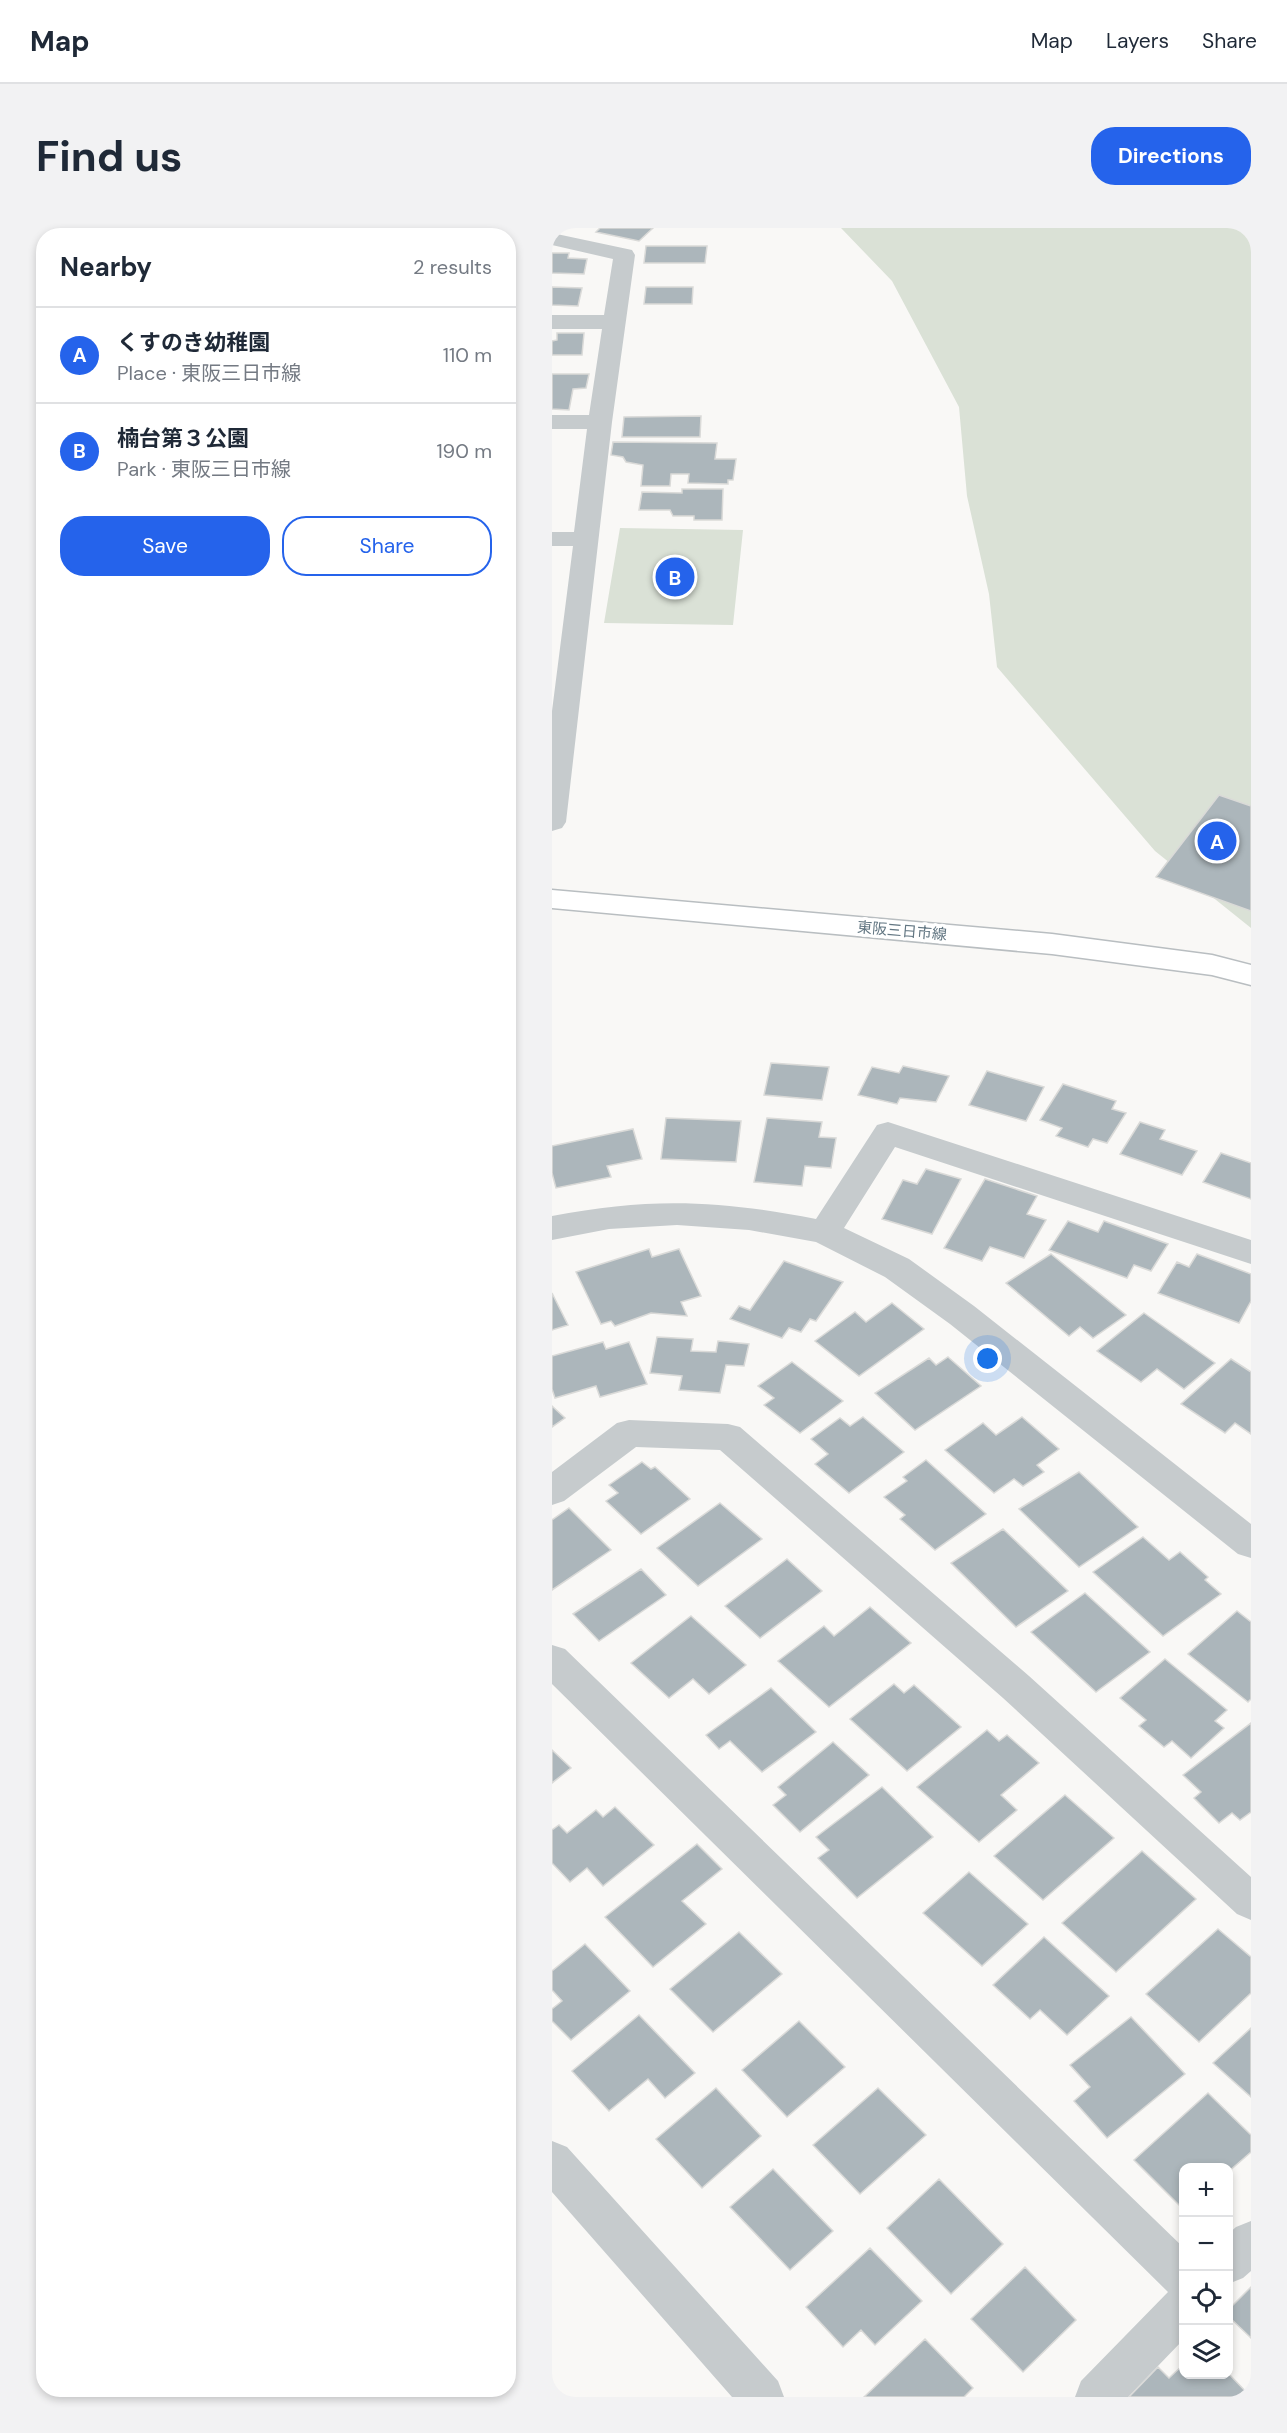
<!DOCTYPE html>
<meta charset="utf-8">
<style>
:root{--surface:#fff;--page:#f2f2f3;--text:#1f2937;--muted:#747a83;--line:#e0e1e3;--accent:#2563eb}
body{margin:0;font-family:"DM Sans","Noto Sans JP",sans-serif;background:var(--page);color:var(--text)}
.controls{position:absolute;right:18px;bottom:18px;display:grid;overflow:hidden;border-radius:12px;box-shadow:0 3px 9px #0003}
.controls button{width:54px;height:54px;display:grid;place-items:center;padding:0;border:0;border-bottom:2px solid var(--line);background:var(--surface);color:var(--text);font:30px sans-serif}
.you{position:absolute;left:436px;top:1131px;width:21px;height:21px;margin:-15px;border:4px solid #fff;border-radius:50%;background:#1a73e8;box-shadow:0 0 0 9px #1a73e833}
.badge{display:grid;place-items:center;width:39px;height:39px;border-radius:50%;background:var(--accent);color:#fff;font-size:20px;font-weight:700}
.pin{position:absolute;translate:-50% -50%;border:3px solid #fff;box-shadow:0 2px 6px #0006}
.list{margin:0;padding:0;list-style:none}
h2{display:flex;justify-content:space-between;align-items:center;height:78px;margin:0;padding:0 24px;font-size:26px}
h2 small{font-size:20px;font-weight:400;color:var(--muted)}
.list li{display:grid;grid-template-columns:39px 1fr auto;gap:18px;align-items:center;box-sizing:border-box;height:96px;padding:0 24px;border-top:2px solid var(--line)}
.list b{display:block;font-size:22px;white-space:nowrap}
.list p{margin:0;font-size:20px;white-space:nowrap;color:var(--muted)}
.list em{font-size:20px;font-style:normal;color:var(--muted)}
.actions{display:flex;gap:12px;padding:18px 24px}
.actions a{flex:1;padding:14px 0;border:2px solid var(--accent);border-radius:24px;text-align:center;font-size:21px;color:var(--accent)}
.actions .main{background:var(--accent);color:#fff}
.icon{flex:none;width:33px;height:33px;fill:none;stroke:currentColor;stroke-width:2;stroke-linecap:round;stroke-linejoin:round}
.map{position:relative;flex:none;width:699px;height:2169px;overflow:hidden;border-radius:24px}
header{display:flex;align-items:center;gap:36px;box-sizing:border-box;height:84px;padding:0 30px;background:var(--surface);border-bottom:2px solid var(--line)}
header strong{font-size:28px}
nav{display:flex;gap:33px;margin-inline-start:auto;font-size:21px}
.intro{display:flex;align-items:center;justify-content:space-between;box-sizing:border-box;height:144px;padding:0 36px}
h1{margin:0;font-size:42px}
.button{padding:15px 27px;border-radius:24px;background:var(--accent);color:#fff;font-size:21px;font-weight:700}
main{display:flex;gap:36px;padding:0 36px}
aside{flex:1;background:var(--surface);border-radius:24px;box-shadow:0 3px 9px #0003}
.map>svg:first-child{display:block}
.green{fill:#dae1d6}
.building{fill:#acb6bb;stroke:#dadad8;stroke-width:1.5}
.lines{fill:none;stroke-linecap:round;stroke-linejoin:round}
.major-casing{stroke:#b9bec1;stroke-width:3}
.minor{fill:#c6cbcd;fill-rule:evenodd}
.major{fill:#fff;fill-rule:evenodd}
.labels{text-anchor:middle;stroke-width:6;stroke-linejoin:round;paint-order:stroke}
.street-label{font-size:15px;fill:#627682;stroke:#fff}
</style>
<header>
<strong>Map</strong>
<nav><a>Map</a><a>Layers</a><a>Share</a></nav>
</header>
<div class="intro"><h1>Find us</h1><a class="button">Directions</a></div>
<main>
<aside>
<h2>Nearby<small>2 results</small></h2>
<ul class="list">
<li><span class="badge">A</span><div><b>くすのき幼稚園</b><p>Place · 東阪三日市線</p></div><em>110 m</em></li>
<li><span class="badge">B</span><div><b>楠台第３公園</b><p>Park · 東阪三日市線</p></div><em>190 m</em></li>
</ul>
<div class="actions"><a class="main">Save</a><a>Share</a></div>
</aside>
<div class="map">
<svg width="699" height="2169" viewBox="0 0 699 2169">
<rect width="100%" height="100%" fill="#f9f8f6"/>
<path class="green" d="M289,0H699V700L603,623L445,439L437,366L415,268L407,179L340,53Z
M68,300L191,302L181,397L52,395Z"/>
<path class="building" d="M48,0H101L87,13L44,4Z
M94,18H155L153,35H92Z
M0,25H17L16,30L35,31L32,46L0,45Z
M0,59L30,60L26,78L0,77Z
M94,59H141L140,76H92Z
M5,105H32L30,127H0V113L5,112Z
M0,146H37L34,160L21,161L17,182L0,181Z
M149,188L148,209H70L72,189Z
M61,214L165,215L163,231H184L181,252H176V256L136,255L137,246H119L118,258H89L91,237L74,234L71,229L59,227Z
M130,261H171L170,292H142V288H121L118,282H87L90,264L130,265Z
M667,567L699,578V683L604,649Z
M219,835L277,839L270,872L212,867Z
M351,838L397,848L384,874L348,870L345,876L306,867L320,839L347,845Z
M435,843L492,859L474,893L417,877Z
M511,856L564,873L560,881L574,885L555,915L541,911L536,919L504,908L510,900L488,892Z
M114,890L189,893L184,934L109,931Z
M215,890L270,894L267,909L284,910L279,940L253,938L250,958L202,954Z
M588,894L613,902L608,911L645,923L630,947L568,926Z
M81,901L90,931L55,938L59,949L4,960L0,945V918Z
M669,925L699,935V971L651,954Z
M374,941L409,951L380,1006L330,991L351,952L365,956Z
M433,951L485,968L475,986L494,992L472,1030L438,1019L430,1033L392,1020Z
M516,993L546,1004L552,993L616,1016L599,1043L582,1037L575,1050L497,1022Z
M97,1021L100,1029L127,1021L149,1068L129,1074L135,1088L99,1085L63,1098L59,1093L49,1096L24,1044Z
M499,1026L574,1087L541,1110L528,1099L517,1108L454,1055Z
M645,1026L699,1046V1073L687,1095L606,1065L625,1034L637,1039Z
M232,1033L291,1054L264,1093L258,1091L249,1104L237,1100L230,1110L178,1091L187,1078L198,1082Z
M0,1065L16,1097L0,1102Z
M340,1075L372,1101L307,1148L263,1113L303,1084L314,1094Z
M592,1085L663,1135L632,1161L605,1141L589,1154L545,1123Z
M105,1109L141,1111L139,1123L164,1124L166,1113L197,1116L192,1138L174,1137L168,1165L127,1162L130,1148L98,1145Z
M51,1114L54,1121L77,1114L95,1156L48,1169L44,1158L3,1170L0,1161V1128Z
M396,1129L429,1158L363,1202L323,1165L377,1130L384,1137Z
M679,1131L699,1144V1206L683,1195L673,1205L629,1176Z
M240,1134L291,1173L248,1205L212,1177L222,1170L206,1158Z
M0,1178L13,1190L0,1199Z
M311,1189L352,1224L297,1265L263,1236L276,1226L259,1211L288,1190L298,1198Z
M470,1189L507,1221L485,1237L492,1244L471,1258L462,1251L442,1265L393,1222L431,1195L444,1207Z
M374,1232L434,1286L383,1322L348,1291L353,1287L332,1269L355,1253L351,1249Z
M90,1234L99,1241L103,1239L138,1271L89,1306L54,1273L66,1265L57,1257Z
M527,1244L586,1299L527,1339L467,1281Z
M168,1275L210,1311L146,1358L105,1320Z
M17,1280L59,1322L0,1362V1292Z
M451,1301L516,1363L464,1399L399,1335Z
M591,1309L617,1332L628,1324L656,1349L653,1352L669,1366L611,1408L541,1344Z
M235,1331L270,1363L208,1410L173,1378Z
M89,1341L114,1367L47,1413L21,1386Z
M533,1365L598,1424L544,1464L479,1404Z
M318,1379L359,1415L277,1479L226,1433L272,1398L282,1408Z
M685,1383L699,1394V1471L696,1474L636,1426Z
M139,1388L194,1437L157,1466L141,1451L117,1470L79,1435Z
M613,1431L675,1482L663,1493L672,1500L639,1530L620,1513L612,1519L587,1498L594,1492L568,1470Z
M342,1456L352,1465L362,1457L409,1499L355,1543L298,1491Z
M219,1460L264,1504L210,1544L178,1513L167,1521L154,1507Z
M699,1495V1584L688,1592L680,1585L667,1595L642,1570L649,1564L631,1547Z
M435,1502L447,1513L455,1507L487,1535L449,1567L465,1582L427,1614L365,1559Z
M281,1514L317,1547L248,1604L221,1577L234,1567L226,1559Z
M0,1522L19,1540L0,1555Z
M330,1559L381,1609L305,1670L266,1630L277,1622L264,1609Z
M513,1567L562,1610L491,1672L442,1628Z
M63,1579L102,1617L51,1658L35,1640L18,1654L0,1635V1602L7,1597L15,1605L44,1582L51,1589Z
M145,1616L170,1641L130,1673L154,1696L101,1739L53,1689Z
M590,1623L644,1671L564,1744L510,1695Z
M417,1644L476,1696L430,1738L371,1685Z
M666,1701L699,1729V1765L647,1814L594,1766Z
M187,1704L230,1746L161,1804L118,1761Z
M492,1709L557,1768L515,1807L488,1782L478,1791L441,1757Z
M33,1716L78,1763L19,1812L0,1793V1781L10,1773L0,1762V1743Z
M87,1787L143,1845L113,1870L96,1851L57,1883L20,1843Z
M579,1789L633,1846L555,1910L522,1873L538,1859L518,1837Z
M247,1793L293,1839L235,1889L190,1842Z
M699,1800V1869L661,1835Z
M164,1860L209,1908L150,1960L104,1911Z
M326,1860L374,1907L308,1966L261,1917Z
M656,1865L699,1907V1924L676,1944V1940H632V1982L582,1932Z
M221,1941L281,2003L238,2042L178,1979Z
M387,1951L451,2016L399,2066L335,2000Z
M318,2020L370,2073L323,2117L309,2102L291,2119L254,2079Z
M473,2039L524,2092L471,2144L419,2091Z
M699,2059V2110L676,2088V2082Z
M373,2111L421,2160L412,2169H312Z
M632,2136V2146L676,2145L699,2169H577L606,2139L617,2150Z"/>
<g class="lines">
<defs>
<path id="major" d="M0,662L500,706L660,727L699,737V757L660,747L500,726L0,680Z"/>
</defs>
<use href="#major" class="major-casing"/>
<path class="minor" d="M0,5L80,22L83,27L60,194L14,594L10,600L0,603V483L21,318H0V304H22L35,201H0V187H37L50,101H0V87H52L61,31L0,17Z
M336,894L699,1012V1036L343,919L292,1000L357,1031L422,1078L699,1296V1330L686,1326L398,1096L333,1049L264,1014L197,1002L125,997L57,1001L0,1012V988C98,969 166,972 264,991L325,897Z
M77,1192L176,1196L188,1199L477,1448L699,1649V1692L685,1686L451,1470L168,1222L84,1219L12,1273L0,1277V1244L65,1195Z
M0,1417L13,1421L632,2020V2111L576,2169H523L529,2153L616,2064L0,1456Z
M0,1913L15,1919L226,2153L232,2169H180L0,1964Z
M699,1993V2043L691,2050L676,2056V2006L684,1999Z"/>
<use href="#major" class="major"/>
</g>
<g class="labels">
<g class="street-label">
<text transform="translate(350 703) rotate(5)" y="5">東阪三日市線</text>
</g>
</g>
</svg>
<div class="controls">
<button>+</button>
<button>−</button>
<button><svg class="icon" aria-label="locate" viewBox="0 0 24 24"><circle cx="12" cy="12" r="6"/><path d="M12 2v4M12 18v4M2 12h4M18 12h4"/></svg></button>
<button><svg class="icon" aria-label="layers" viewBox="0 0 24 24"><path d="M12 4l9 5-9 5-9-5zM3 14l9 5 9-5"/></svg></button>
</div>
<div class="you"></div>
<div class="pin badge" style="left:665px;top:613px">A</div>
<div class="pin badge" style="left:123px;top:349px">B</div>
</div>
</main>
